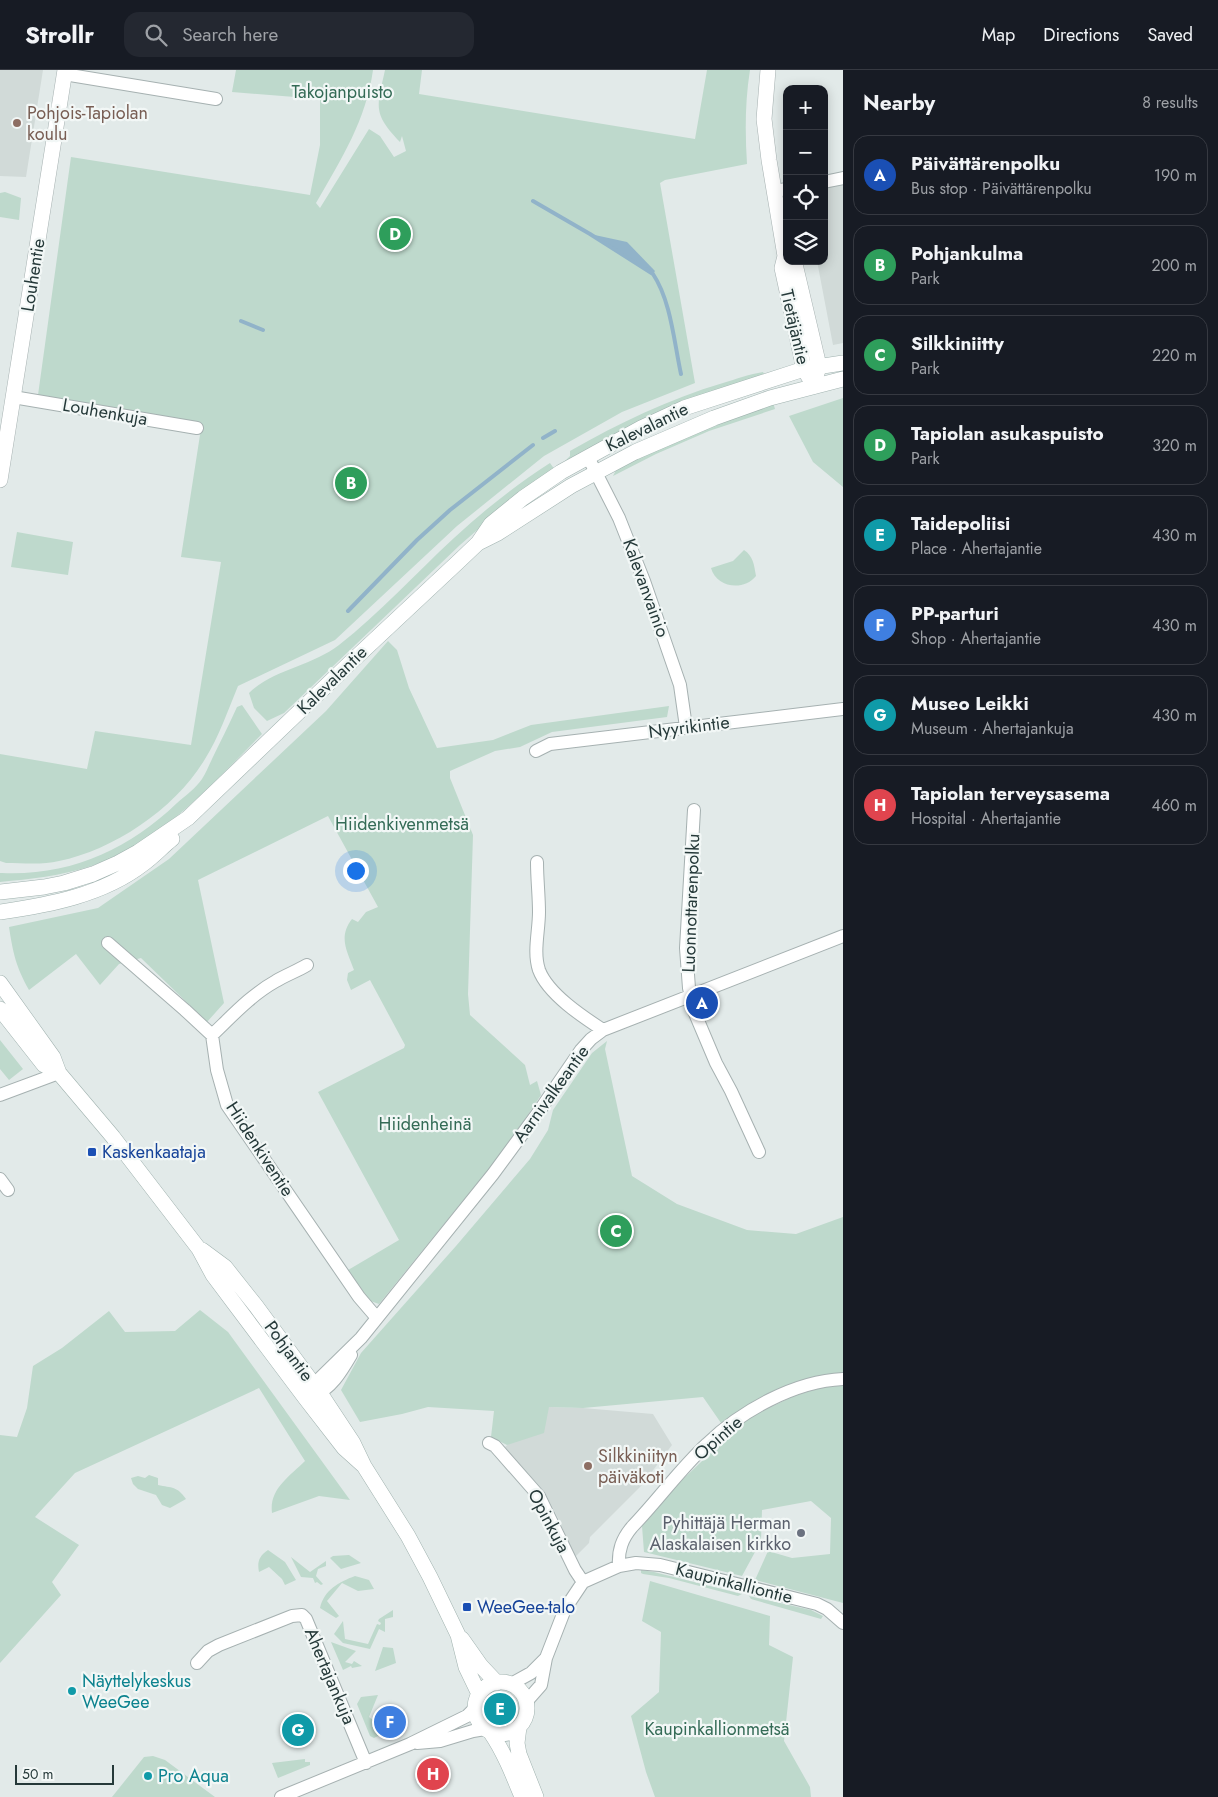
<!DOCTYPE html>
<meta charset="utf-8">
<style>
:root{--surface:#171b24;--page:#242831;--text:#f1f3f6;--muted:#9ea1a6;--line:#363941;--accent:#0b8043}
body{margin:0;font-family:Jost,sans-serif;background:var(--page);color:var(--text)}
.controls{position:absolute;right:15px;top:15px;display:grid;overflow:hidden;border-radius:10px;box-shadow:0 2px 12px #0003}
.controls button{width:45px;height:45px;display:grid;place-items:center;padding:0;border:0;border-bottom:1px solid var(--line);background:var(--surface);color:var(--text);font:25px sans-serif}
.scale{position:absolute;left:15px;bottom:12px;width:99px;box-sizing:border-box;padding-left:5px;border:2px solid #253939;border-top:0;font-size:14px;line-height:18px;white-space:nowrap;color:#253939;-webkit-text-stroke:4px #f2f7f6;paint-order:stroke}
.you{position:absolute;left:355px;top:800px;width:18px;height:18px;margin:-12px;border:4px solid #fff;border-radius:50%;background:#1a73e8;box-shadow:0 0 0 8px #1a73e833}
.badge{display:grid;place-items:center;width:32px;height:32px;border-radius:50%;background:var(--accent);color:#fff;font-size:16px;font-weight:700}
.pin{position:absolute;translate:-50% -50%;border:2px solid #fff;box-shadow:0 1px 5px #0006}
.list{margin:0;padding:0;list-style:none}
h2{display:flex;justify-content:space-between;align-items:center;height:65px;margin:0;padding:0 20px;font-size:21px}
h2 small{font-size:16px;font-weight:400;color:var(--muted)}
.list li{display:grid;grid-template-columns:32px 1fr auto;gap:15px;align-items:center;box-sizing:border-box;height:80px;margin:0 10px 10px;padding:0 10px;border:1px solid var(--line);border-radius:15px}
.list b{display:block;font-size:19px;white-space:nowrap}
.list p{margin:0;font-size:16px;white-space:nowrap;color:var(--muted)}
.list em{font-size:16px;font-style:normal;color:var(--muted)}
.icon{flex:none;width:28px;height:28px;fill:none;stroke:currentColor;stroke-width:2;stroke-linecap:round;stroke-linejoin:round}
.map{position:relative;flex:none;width:843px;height:1727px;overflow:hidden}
header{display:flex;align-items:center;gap:30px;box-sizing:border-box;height:70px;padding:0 25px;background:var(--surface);border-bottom:1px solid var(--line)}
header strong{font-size:24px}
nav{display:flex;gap:28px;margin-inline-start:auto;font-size:18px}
.search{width:350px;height:45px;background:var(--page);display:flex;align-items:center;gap:12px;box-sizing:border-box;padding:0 18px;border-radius:15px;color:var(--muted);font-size:19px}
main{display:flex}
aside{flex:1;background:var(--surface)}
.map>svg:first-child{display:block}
.built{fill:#d1dad8}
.green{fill:#bed9cc}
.water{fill:#91b3c9}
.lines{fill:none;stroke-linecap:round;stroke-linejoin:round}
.stream{stroke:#91b3c9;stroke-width:4}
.minor-casing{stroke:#a6b1b1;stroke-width:14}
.tertiary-casing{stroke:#a6b1b1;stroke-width:16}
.secondary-casing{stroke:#a0b2af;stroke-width:16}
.minor{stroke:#fff;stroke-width:12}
.tertiary{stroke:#fff;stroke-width:15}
.secondary{stroke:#fff;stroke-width:15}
.education-dot{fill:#8d6e63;stroke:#f2f7f6;stroke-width:2}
.transit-dot{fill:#1a4fb4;stroke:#f2f7f6;stroke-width:2}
.worship-dot{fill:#6b7280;stroke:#f2f7f6;stroke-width:2}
.culture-dot{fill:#0f9aa8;stroke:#f2f7f6;stroke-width:2}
.labels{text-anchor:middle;stroke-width:4.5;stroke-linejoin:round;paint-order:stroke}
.park-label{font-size:18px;fill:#346b56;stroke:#f2f7f6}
.education-label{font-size:18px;fill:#785e54;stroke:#f2f7f6;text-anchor:start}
.street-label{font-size:18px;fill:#253939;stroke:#f2f7f6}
.transit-label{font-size:18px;fill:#164399;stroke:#f2f7f6;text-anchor:start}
.worship-label{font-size:18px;fill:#5b616d;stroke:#f2f7f6;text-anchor:end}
.culture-label{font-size:18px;fill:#0d838f;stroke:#f2f7f6;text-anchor:start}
</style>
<header>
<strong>Strollr</strong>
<div class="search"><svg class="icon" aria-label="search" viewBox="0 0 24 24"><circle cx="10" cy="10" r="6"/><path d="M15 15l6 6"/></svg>Search here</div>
<nav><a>Map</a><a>Directions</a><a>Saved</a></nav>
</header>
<main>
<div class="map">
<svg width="843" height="1727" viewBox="0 0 843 1727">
<rect width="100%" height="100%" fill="#e2eae9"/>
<path class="built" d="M0,0H43L26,107L0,106Z
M843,112V273L833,275L817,191H824V116Z
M549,1337L583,1338L653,1344L672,1375L642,1415L590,1467L589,1473L575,1487L558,1448L544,1421L504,1378Z"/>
<path class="green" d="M236,0H373C366,50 342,88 316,133L320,138L369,59L380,66L394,87L406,81L402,66L400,72C372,43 377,37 385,0H422L419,24L695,69L707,0H750C745,31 745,63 747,94L665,110L660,113L695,313L622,342L544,386L457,456L335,570L238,616C228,640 219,667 205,689C176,738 114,780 59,791C43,795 23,793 6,793L0,791V684L87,699L95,661L191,675L221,492L181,487L200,365L198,353L38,325L71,87L310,125L320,75V29L232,22Z
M5,122L21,128L19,150L0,147V123Z
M763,302L765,306L564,392L570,386V381C619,353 669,329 723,313C736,309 750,304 763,302Z
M843,328V417L813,392L789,346Z
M773,332L775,339L709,361L656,384L613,406L618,396L654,377Z
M550,393L555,400L491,448L460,475L284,643L267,651L254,638L249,623C274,599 312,596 339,575C380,543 415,504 454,468C484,440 516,415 550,393Z
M17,462L73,472L68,505L11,497Z
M744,480C753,486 754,494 756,506C743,522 716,517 711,498L733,491Z
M388,571L397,580L409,618L437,678L493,670L531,655L669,636L667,647L552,662L520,677L495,681L450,701V708L473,765L468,924L470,945L525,995L530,1015L537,1011L541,1025L505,1079L379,1234L359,1227L343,1203L399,1170L318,1022L404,978L405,975L370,910L351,920L347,910L348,903L354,900C347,881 338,867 352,849L358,852L366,842L378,837L328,746L198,810L224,933L207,952L141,888L119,894L100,915L76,884L29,920C16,897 13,883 9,857L98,838L169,789L326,641Z
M242,635L262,664C211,715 161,773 91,796C61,806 30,809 0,812V803H2C70,806 128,780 177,733C185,726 196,718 202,709C206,703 209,695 212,689C220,672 229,655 237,637Z
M0,970L23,999L9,1010L0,999Z
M607,971L605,979L632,1106L677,1134L747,1160L796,1164L843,1147V1309L772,1330L721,1353L703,1327L583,1338L549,1337L544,1363L507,1375L491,1367L494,1341L428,1337L402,1344L360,1352L341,1320L361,1283L456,1176L530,1089L548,1060L553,1040L592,983Z
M200,1240L228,1262L350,1430L319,1426L272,1443C269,1419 289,1407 305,1391L259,1318L75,1403L35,1447L79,1475L52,1512L61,1525L0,1593V1365L17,1367L27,1338L33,1296L62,1278L109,1241L125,1262L175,1261Z
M835,1314L843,1315V1533L755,1510L768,1481L792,1488L830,1484L831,1448L811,1431L762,1440L761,1471L742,1506L644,1482L642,1456L678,1414L746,1349L796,1325Z
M149,1405L158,1408V1415C172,1418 177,1416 186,1429L170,1438L162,1435L156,1425L138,1419L133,1414L131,1408L138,1406L145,1408Z
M268,1480L285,1492L296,1510L285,1515L282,1509L269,1497L259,1502C257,1492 259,1486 268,1480Z
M349,1485L361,1493L341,1499L330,1488L333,1486Z
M291,1487L310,1502L326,1491V1496L318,1499L316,1506L323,1514L321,1515L317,1512L315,1513L313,1508L301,1507Z
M641,1500L654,1502L742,1524L738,1526L669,1508L643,1504L641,1503Z
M355,1506L369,1510L374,1519L358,1521L342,1513L327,1531L339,1546L336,1548L320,1538C324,1520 339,1512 355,1506Z
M650,1511L770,1546L769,1575L793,1587L784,1671L810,1717L811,1727H655L646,1702L631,1646L659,1622L661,1562L642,1551Z
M749,1526L811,1540L823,1546L821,1549L751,1529Z
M393,1540V1547L385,1549V1562L379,1559L370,1579L343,1573L334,1564L343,1551L345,1569L368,1574L377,1554L380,1555L381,1553L378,1551L379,1549Z
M331,1572L356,1581L345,1592L352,1594L354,1591L362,1596L352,1598L351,1596L343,1600Z
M383,1577L393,1578L396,1593L375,1601Z
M378,1625L369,1647L377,1653L372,1656L374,1659L385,1656L388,1658L380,1665L374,1668L370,1666L357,1634L361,1627Z
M153,1686L165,1690L215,1727H112L144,1687Z
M305,1689V1692H310V1695L278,1708L272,1693Z"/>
<path class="water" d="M590,164L627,172L655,201L653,204Z"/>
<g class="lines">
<path class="stream" d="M533,131L590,164L653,204C671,231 674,272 681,304
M241,251L263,260
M543,368L555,361
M348,541L417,470L450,440L533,375"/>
<defs>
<path id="minor" d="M64,4L216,29
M824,112L843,108
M774,121L787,119
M13,327L197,358
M588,387L619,448L644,511L680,615L686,657
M536,681L550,674L843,639
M694,740L686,878L689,918L694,941L716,993L731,1021L759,1082
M537,792C537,809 539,826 539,842C539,861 533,882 539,900C548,924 583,947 603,960
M108,873L185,940L212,965L217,1000L227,1035L359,1227L377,1248
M212,965C232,946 251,925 276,911C286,905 297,901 307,895
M0,1025L59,1003
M0,1109L8,1120
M309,1322L313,1315L361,1268L493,1104L540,1040L581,980L591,969L603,960L843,866
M313,1326C331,1319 341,1302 351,1285
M489,1373L495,1376L539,1426L575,1500L583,1512
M619,1496C618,1480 622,1469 632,1457C658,1430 680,1399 707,1374C741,1341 795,1311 843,1309
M197,1593L208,1581L219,1575L292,1546L302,1545L306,1549L366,1693
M511,1614L531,1603L546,1588
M526,1632L541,1615L546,1588L565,1539L583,1512L619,1496L636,1493L660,1495L817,1534L827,1539L843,1553
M417,1673L440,1671L473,1661L485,1659
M281,1727L410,1674L467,1646L474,1639"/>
<path id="tertiary" d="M768,0L764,49L769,90L785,186L782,198L804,299L814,316
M791,191L795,194L819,296L816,307
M0,410L65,0"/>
<path id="secondary" d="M480,472L498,463L571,416L635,382L714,348L770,328L843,309
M0,822L44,817L64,813L93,804L118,793L138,782L188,748L351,592L458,492L478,473L491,454L523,428L561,402L641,358L684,338L804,299L843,293
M0,842C49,835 103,825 143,794C153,787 162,777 172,769
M0,913L53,987L59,1003L113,1067L199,1179L213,1205L306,1329L344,1378L364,1396
M0,939L44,995L59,1003
M202,1180L225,1197L256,1236L320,1323L353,1373L364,1396L408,1466L430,1507L458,1565L466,1597L479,1624
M462,1569L481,1596L497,1613
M475 1638a26 26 0 1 1 52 0a26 26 0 1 1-52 0Z
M519,1657L517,1673L519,1684L536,1727
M491,1663C504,1682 513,1705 522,1727"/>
</defs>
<use href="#minor" class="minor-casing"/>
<use href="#tertiary" class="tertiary-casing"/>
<use href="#secondary" class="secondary-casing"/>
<use href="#minor" class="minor"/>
<use href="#tertiary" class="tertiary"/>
<use href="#secondary" class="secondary"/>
</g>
<g class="education-dot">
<circle cx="17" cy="53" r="5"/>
<circle cx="588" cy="1396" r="5"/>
</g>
<g class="transit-dot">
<rect x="87" y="1077" width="10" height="10" rx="2.5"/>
<rect x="462" y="1532" width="10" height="10" rx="2.5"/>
</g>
<circle class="worship-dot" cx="801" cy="1463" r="5"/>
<g class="culture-dot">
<circle cx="72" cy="1621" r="5"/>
<circle cx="148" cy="1706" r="5"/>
</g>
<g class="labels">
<g class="park-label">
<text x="342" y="28">Takojanpuisto</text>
<text x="402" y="760">Hiidenkivenmetsä</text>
<text x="425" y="1060">Hiidenheinä</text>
<text x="717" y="1665">Kaupinkallionmetsä</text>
</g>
<g class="education-label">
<text x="27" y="49">Pohjois-Tapiolan<tspan x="27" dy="21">koulu</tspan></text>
<text x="598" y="1392">Silkkiniityn<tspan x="598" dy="21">päiväkoti</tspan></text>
</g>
<g class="street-label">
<text transform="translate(33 205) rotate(-81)" y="6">Louhentie</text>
<text transform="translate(795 257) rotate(77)" y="6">Tietäjäntie</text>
<text transform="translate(105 342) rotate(10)" y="6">Louhenkuja</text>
<text transform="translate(647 357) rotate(-26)" y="6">Kalevalantie</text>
<text transform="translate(646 518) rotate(70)" y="6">Kalevanvainio</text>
<text transform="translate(332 610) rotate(-44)" y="6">Kalevalantie</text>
<text transform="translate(689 657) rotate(-7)" y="6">Nyyrikintie</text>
<text transform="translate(691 833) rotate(-88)" y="6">Luonnottarenpolku</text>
<text transform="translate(551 1024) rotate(-54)" y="6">Aarnivalkeantie</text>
<text transform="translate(260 1079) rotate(57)" y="6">Hiidenkiventie</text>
<text transform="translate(289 1281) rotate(54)" y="6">Pohjantie</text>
<text transform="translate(718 1368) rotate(-41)" y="6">Opintie</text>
<text transform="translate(549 1451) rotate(62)" y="6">Opinkuja</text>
<text transform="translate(734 1513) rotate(14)" y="6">Kaupinkalliontie</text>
<text transform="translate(330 1606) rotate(67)" y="6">Ahertajankuja</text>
</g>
<g class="transit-label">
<text x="102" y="1088">Kaskenkaataja</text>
<text x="477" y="1543">WeeGee-talo</text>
</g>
<g class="worship-label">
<text x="791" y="1459">Pyhittäjä Herman<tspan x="791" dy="21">Alaskalaisen kirkko</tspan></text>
</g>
<g class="culture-label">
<text x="82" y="1617">Näyttelykeskus<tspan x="82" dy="21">WeeGee</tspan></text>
<text x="158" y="1712">Pro Aqua</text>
</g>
</g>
</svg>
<div class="controls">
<button>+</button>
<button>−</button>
<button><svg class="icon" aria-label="locate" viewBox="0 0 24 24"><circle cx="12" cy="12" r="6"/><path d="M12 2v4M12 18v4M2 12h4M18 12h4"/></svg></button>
<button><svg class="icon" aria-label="layers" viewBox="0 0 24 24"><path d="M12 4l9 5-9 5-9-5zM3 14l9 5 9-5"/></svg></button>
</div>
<div class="scale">50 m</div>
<div class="you"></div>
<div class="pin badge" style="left:702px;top:933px;background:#1a4fb4">A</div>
<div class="pin badge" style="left:351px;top:413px;background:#2e9e5b">B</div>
<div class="pin badge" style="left:616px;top:1161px;background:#2e9e5b">C</div>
<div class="pin badge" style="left:395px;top:164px;background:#2e9e5b">D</div>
<div class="pin badge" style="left:500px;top:1639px;background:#0f9aa8">E</div>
<div class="pin badge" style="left:390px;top:1652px;background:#3f7fe0">F</div>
<div class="pin badge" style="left:298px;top:1660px;background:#0f9aa8">G</div>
<div class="pin badge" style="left:433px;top:1704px;background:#e0444e">H</div>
</div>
<aside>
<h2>Nearby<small>8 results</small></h2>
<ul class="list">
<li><span class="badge" style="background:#1a4fb4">A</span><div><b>Päivättärenpolku</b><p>Bus stop · Päivättärenpolku</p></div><em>190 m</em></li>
<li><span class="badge" style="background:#2e9e5b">B</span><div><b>Pohjankulma</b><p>Park</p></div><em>200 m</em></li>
<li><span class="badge" style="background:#2e9e5b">C</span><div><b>Silkkiniitty</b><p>Park</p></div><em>220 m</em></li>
<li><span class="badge" style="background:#2e9e5b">D</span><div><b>Tapiolan asukaspuisto</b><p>Park</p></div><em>320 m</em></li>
<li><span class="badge" style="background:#0f9aa8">E</span><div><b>Taidepoliisi</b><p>Place · Ahertajantie</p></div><em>430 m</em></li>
<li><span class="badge" style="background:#3f7fe0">F</span><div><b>PP-parturi</b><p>Shop · Ahertajantie</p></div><em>430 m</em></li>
<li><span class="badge" style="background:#0f9aa8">G</span><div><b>Museo Leikki</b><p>Museum · Ahertajankuja</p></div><em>430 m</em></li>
<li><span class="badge" style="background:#e0444e">H</span><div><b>Tapiolan terveysasema</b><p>Hospital · Ahertajantie</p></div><em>460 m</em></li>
</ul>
</aside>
</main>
